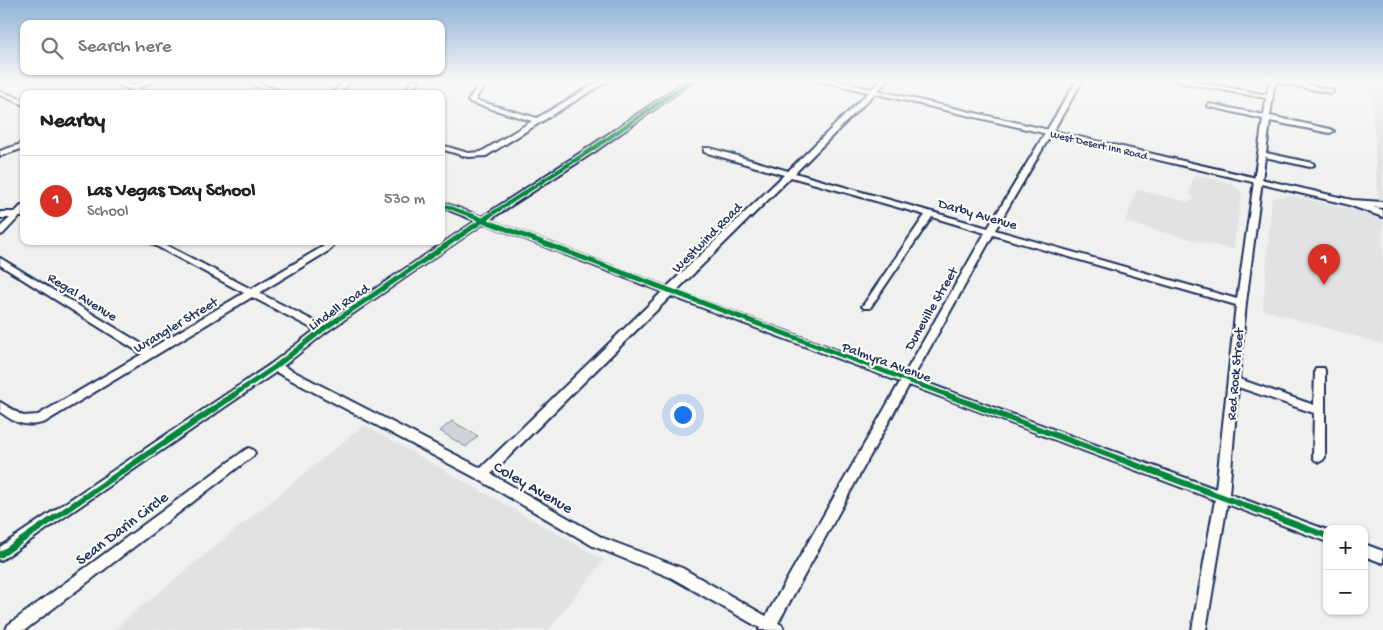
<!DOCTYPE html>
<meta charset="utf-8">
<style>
:root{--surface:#fff;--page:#f2f2f2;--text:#202124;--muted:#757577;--line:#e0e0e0;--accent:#d93025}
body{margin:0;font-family:"Gochi Hand",sans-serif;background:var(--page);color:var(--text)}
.controls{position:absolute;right:15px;bottom:15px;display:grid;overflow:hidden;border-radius:10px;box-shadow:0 1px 4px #0004}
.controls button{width:45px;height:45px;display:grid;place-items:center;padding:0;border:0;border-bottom:1px solid var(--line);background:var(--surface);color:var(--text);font:25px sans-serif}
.you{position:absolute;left:682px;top:414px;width:18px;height:18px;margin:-12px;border:4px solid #fff;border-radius:50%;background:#1a73e8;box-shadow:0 0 0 8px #1a73e833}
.badge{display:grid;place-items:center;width:32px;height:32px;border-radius:50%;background:var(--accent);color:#fff;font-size:16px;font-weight:700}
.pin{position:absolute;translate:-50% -41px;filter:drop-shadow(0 1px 2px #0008)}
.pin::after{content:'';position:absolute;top:26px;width:18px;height:15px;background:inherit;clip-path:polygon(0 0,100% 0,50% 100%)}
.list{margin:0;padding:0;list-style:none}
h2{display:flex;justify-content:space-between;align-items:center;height:65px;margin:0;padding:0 20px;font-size:21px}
h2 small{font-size:16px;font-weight:400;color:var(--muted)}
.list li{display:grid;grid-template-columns:32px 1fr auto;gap:15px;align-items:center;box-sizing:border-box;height:90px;padding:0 20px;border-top:1px solid var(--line)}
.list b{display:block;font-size:19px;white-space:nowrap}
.list p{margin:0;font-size:16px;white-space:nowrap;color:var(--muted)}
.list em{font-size:16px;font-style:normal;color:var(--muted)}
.icon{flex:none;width:28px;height:28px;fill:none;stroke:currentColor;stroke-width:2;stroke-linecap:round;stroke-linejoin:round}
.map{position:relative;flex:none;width:1383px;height:630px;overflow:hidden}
.search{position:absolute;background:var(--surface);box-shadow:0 1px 4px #0004;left:20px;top:20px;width:425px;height:55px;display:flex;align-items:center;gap:12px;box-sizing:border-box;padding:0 18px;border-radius:10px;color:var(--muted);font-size:19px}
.panel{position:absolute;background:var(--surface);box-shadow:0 1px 4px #0004;left:20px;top:90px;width:425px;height:155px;border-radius:10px}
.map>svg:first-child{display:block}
.built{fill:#e0e2e3}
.green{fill:#d0d3d8;stroke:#76819b}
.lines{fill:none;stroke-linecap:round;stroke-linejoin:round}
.minor-casing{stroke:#1b2f5e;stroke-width:4}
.major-casing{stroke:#1b2f5e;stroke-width:4}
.minor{fill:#fdfcf7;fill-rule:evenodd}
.major{fill:#fdfcf7;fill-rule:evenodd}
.cycleway-far2-casing{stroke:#fdfcf7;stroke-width:6}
.cycleway-far1-casing{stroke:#fdfcf7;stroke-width:8}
.cycleway-casing{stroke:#fdfcf7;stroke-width:9}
.cycleway-far2{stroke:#00873e;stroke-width:4}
.cycleway-far1{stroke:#00873e;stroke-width:5}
.cycleway{stroke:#00873e;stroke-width:6}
.labels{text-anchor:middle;stroke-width:4.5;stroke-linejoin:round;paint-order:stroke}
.far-street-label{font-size:11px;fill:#1b2f5e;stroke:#fdfcf7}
.street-label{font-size:14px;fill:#1b2f5e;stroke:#fdfcf7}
.near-street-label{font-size:16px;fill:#1b2f5e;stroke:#fdfcf7}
</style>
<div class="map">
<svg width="1383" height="630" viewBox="0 0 1383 630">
<rect width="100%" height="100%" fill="#f0f0ee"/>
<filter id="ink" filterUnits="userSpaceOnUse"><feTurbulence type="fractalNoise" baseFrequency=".02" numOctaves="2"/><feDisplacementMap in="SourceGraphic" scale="10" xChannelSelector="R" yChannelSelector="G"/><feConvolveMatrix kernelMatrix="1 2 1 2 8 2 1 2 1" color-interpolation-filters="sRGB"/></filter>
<g filter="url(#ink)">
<path class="built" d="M1195,80H1262L1260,91H1253Z
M1353,80H1383V201L1378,200L1371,83Z
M1194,175L1230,183L1242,192L1233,250L1125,222L1137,190L1188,202L1195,199L1189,194Z
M1288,195L1383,217V344L1263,310L1272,198Z
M364,425L604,560L548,630H113Z"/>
<path class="green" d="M452,421L478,436L466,447L440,431Z"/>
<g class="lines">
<defs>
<path id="minor" d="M108,80H117L132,86L147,80H156L138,88L150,94H140Z
M241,80H250L288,94H278Z
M345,80H352L339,94H332Z
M413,80H419L409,94H402Z
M481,80H487L475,100L537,118L601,80H609L486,156L468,157L441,149V145L468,153L481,152L532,121L469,102L468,101Z
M688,80H695L594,152L489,220L667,287L784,175L704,152V148H710L788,171L881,80H888L795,173L988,228L1077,80H1083L995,230L1237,299L1263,119L1207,106L1210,104L1264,115L1266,98L1178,82L1175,80H1189L1267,95L1269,80H1285L1333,90V92L1331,93L1275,82L1270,116L1330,129L1334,131L1330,133L1270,121L1266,153L1313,163L1314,165L1310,167L1265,157L1246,303L1239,379L1314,405L1315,371L1316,368H1324L1325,371V457L1323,460L1319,462L1315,460L1313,457L1314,413L1238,387L1229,494L1327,530V542L1227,504L1206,630H1192L1215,500L909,385L778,623L782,625L784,630H759L760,628L672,578L593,546L478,479L276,372L0,561V547L271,364L315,330L252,297L45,422C27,428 15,423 0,412V402L23,416L38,415L142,354L0,265V258L150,349L244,293L147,241H158L251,289L324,246L325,244V241H334V244L330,250L259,293L322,325L476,221L441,207V202L482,217L588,148ZM791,177L925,215L864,304L862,306L864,308H870L932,217L985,233L904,375L676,291ZM484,223L662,292L481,468L283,366L326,332ZM993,235L1236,305L1216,489L913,378ZM671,296L900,382L766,616L682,568L603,538L491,474Z
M0,91L24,100V105L0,95Z
M24,143V148L0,156V151Z
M21,206H24L22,217H19L3,234L0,235V227L10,218H0V212H15Z
M249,448L253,450L255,453L253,456L25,630H6L8,625L245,450Z
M1364,544L1383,551V563L1364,556Z"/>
<path id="major" d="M817,80H832L1352,200L1383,202V208L1373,207L1383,210V217L1346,204Z"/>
</defs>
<use href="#minor" class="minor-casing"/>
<use href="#major" class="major-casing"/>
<use href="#minor" class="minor"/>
<use href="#major" class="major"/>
<defs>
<path id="cycleway-far2" d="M441,204L475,217
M487,217L591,150L692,80"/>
<path id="cycleway-far1" d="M472,216L950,396
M232,396L275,367L322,330L489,216"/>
<path id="cycleway" d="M947,395L1327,536
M0,555L234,395"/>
</defs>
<use href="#cycleway-far2" class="cycleway-far2-casing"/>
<use href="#cycleway-far1" class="cycleway-far1-casing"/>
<use href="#cycleway" class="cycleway-casing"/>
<use href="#cycleway-far2" class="cycleway-far2"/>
<use href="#cycleway-far1" class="cycleway-far1"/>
<use href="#cycleway" class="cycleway"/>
</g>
</g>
<linearGradient id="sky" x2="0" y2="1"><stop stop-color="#8eb1d7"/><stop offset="0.48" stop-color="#f8f8f7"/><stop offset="1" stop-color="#f8f8f7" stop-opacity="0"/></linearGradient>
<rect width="1383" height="168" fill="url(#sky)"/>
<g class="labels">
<g class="far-street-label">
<text transform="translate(1099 144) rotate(13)" y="4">West Desert Inn Road</text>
</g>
<g class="street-label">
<text transform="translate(978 213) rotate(16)" y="5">Darby Avenue</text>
<text transform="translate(706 237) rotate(-45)" y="5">Westwind Road</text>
<text transform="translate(83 296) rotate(32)" y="5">Regal Avenue</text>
<text transform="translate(338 306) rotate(-35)" y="5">Lindell Road</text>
<text transform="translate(930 308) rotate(-60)" y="5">Duneville Street</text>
<text transform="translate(175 324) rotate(-31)" y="5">Wrangler Street</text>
<text transform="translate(887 361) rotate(20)" y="5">Palmyra Avenue</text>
<text transform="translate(1234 374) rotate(-85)" y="5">Red Rock Street</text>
</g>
<g class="near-street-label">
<text transform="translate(534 486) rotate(30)" y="6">Coley Avenue</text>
<text transform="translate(121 527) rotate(-37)" y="6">Sean Darin Circle</text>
</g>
</g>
</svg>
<div class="controls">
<button>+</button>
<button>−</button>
</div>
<div class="you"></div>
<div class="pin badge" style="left:1324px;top:285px">1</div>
<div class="search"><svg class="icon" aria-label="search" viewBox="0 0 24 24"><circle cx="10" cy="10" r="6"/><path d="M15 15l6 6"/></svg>Search here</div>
<section class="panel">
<h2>Nearby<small></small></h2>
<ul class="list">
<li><span class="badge">1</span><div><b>Las Vegas Day School</b><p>School</p></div><em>530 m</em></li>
</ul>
</section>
</div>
